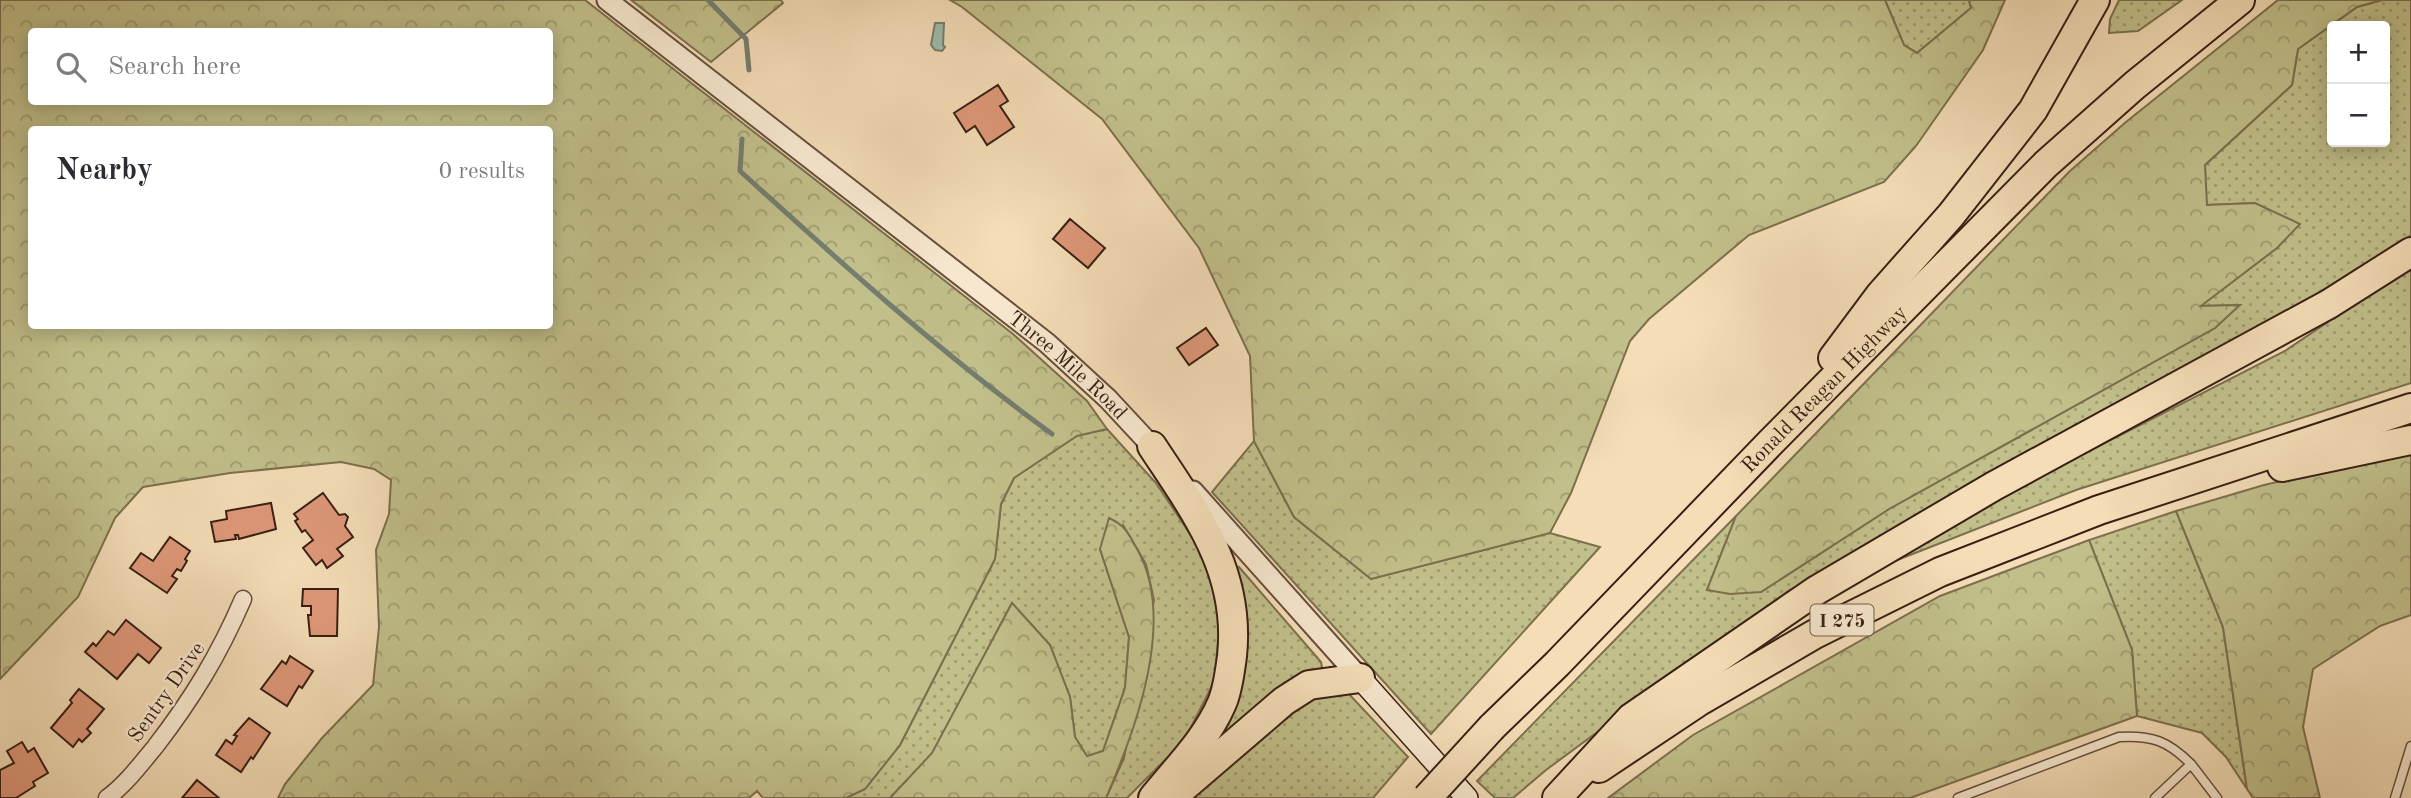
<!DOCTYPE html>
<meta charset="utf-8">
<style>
:root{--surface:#fff;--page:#f2f2f3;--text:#2b2b33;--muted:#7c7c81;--line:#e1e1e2}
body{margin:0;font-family:"Old Standard TT",serif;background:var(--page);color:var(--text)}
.controls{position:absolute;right:21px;top:21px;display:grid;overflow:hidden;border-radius:7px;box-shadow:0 4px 18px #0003}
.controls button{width:63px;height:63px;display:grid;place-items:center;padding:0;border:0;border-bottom:2px solid var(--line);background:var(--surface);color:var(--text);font:35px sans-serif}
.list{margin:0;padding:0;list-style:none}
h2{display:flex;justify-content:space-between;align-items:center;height:91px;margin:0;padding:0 28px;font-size:30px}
h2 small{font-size:23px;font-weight:400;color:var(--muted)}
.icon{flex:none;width:38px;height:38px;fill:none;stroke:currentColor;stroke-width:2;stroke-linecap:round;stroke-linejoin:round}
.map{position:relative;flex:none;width:2411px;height:798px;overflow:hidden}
.search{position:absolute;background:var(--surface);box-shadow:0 4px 18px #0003;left:28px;top:28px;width:525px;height:77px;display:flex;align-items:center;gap:18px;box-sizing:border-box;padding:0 24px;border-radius:7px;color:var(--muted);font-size:26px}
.panel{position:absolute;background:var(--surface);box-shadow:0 4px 18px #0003;left:28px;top:126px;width:525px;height:203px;border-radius:7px}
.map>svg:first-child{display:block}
.grass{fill:url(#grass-dots);stroke:#7c6f4f;stroke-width:2;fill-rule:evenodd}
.forest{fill:url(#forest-crowns);stroke:#7c6f4f;stroke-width:2;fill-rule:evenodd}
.water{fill:#9cbcaa;stroke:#747d6e;stroke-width:2}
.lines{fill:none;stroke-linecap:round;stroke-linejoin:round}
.stream{stroke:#747d6e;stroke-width:5}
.building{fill:#de9879;stroke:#381f14;stroke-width:2}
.service-casing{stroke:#674e3d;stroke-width:11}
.minor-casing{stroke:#674e3d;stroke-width:19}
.tertiary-casing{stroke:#674e3d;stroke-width:23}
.secondary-casing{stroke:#381f14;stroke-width:24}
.motorway-casing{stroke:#381f14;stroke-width:32}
.service{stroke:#f8e9d0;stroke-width:8}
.minor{stroke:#f8e9d0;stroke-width:16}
.tertiary{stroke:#f8e9d0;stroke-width:19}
.secondary{stroke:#f8e9d0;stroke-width:21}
.motorway{stroke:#f4ddb7;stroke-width:28}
.motorway-bridge-casing{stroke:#381f14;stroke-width:32;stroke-linecap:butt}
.motorway-bridge{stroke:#f4ddb7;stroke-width:28}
.labels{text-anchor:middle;stroke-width:5;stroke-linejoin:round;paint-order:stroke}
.shield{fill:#f8e9d0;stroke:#725c4c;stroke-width:2}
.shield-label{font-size:19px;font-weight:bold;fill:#381f14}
.street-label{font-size:21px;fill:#381f14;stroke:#f8e9d0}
</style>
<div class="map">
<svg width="2411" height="798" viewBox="0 0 2411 798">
<defs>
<pattern id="grass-dots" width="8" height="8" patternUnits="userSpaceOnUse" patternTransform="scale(1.75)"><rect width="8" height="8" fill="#c1bf8a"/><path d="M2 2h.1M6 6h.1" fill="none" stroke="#9e9b70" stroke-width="1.8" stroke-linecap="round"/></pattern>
<pattern id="forest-crowns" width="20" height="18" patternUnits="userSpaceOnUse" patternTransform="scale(1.75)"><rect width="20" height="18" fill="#c1bf8a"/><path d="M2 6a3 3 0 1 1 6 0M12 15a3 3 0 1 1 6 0" fill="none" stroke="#9e9b70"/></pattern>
</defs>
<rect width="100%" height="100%" fill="#f4ddb7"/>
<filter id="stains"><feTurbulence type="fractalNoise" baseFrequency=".00286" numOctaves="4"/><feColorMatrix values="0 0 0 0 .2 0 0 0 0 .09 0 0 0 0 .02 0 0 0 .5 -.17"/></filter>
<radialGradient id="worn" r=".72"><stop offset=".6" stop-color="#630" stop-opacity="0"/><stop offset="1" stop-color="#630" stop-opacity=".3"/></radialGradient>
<path class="grass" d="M1885,0H1969L1971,8L1917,53L1904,45Z
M2119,0H2182L2138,31L2109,33L2110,19Z
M2382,0H2411V235L2319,297L1788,591L1546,770L1513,798H1495L1477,781L1736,516L1707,590L1761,592L1889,509L2215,328L2239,305L2200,306L2277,248L2255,203L2206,205L2205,165L2292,85L2298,49L2357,7ZM2332,26H2385V142H2332Z
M2411,266V383L2076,490L1882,566L2015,489L2285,351Z
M1107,429L1156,483L1194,540L1218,594L1219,628L1215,680L1184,741L1127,798H1106L1124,758L1154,600L1146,564L1123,525L1100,549L1129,637L1125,688L1103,751L1087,757L1075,737L1070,697L1050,645L1012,603L932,754L890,798H846L865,789L900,745L995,559L1001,504L1014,478L1077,435Z
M1254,441L1294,517L1371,579L1550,533L1600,547L1431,734L1212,492Z
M2176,511L2223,627L2247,789L2226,757L2202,733L2137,716L2132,650L2089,540Z
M1233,566L1239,567L1321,662L1322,667L1204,754Z
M1329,691H1341L1349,694L1408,757L1373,798H1189L1297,703Z"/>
<path class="forest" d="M0,0H585L1013,334L1087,401L1107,429L1077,436L1014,478L1001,504L995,559L900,745L865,789L846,798H763L757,791L749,798H278L285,784L322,738L373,685L379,627L376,550L389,514L391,480L374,469L341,462L230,473L143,487L115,518L78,597L0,679ZM32,32H550V102H32ZM32,130H550V326H32Z
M631,0H781L783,3L711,62Z
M950,0H1885L1904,45L1917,53L1971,8L1969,0H2005L1983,50L1916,146L1884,182L1749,235L1649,319L1630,341L1571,493L1550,533L1371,579L1294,517L1254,441L1250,356L1199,248L1102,119L962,7Z
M2278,0H2382L2357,7L2298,49L2292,85L2205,165L2207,205L2255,203L2300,224L2277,248L2201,306L2240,305L2215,328L1889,509L1761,592L1730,594L1707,590L1736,516L1993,250L2070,171L2126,122Z
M2411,451V615L2380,626L2313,669L2303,727L2320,798H2253L2247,789L2223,627L2176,511L2264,485Z
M1109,518C1126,526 1128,533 1137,549C1177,619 1136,729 1106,798H890L932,753L1012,603L1050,645L1070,697L1075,737L1087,756L1103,751L1125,688L1129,637L1100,549Z
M2089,540L2132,650L2137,716L1910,798H1608L1693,735L1940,596Z"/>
<path class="water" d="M935,23H944L943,45L945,47L942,51L935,50L931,45Z"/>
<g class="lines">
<path class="stream" d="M708,0L746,39L749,70
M742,139L740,171C841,263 942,354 1052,434"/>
</g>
<path class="building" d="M998,85L1008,101L1000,106L1014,127L987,145L975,126L966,132L954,113Z
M1070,219L1105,248L1088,268L1053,239Z
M1206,328L1218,345L1189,365L1177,348Z
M323,493L339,515L345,514L348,517L345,526L353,537L337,549L343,556L327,568L322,560L316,565L303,548L313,540L305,530L302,532L295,521L298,519L294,514Z
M271,503L276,529L239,539L238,535H235L236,539L215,542L211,522L227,519L226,511Z
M170,537L190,551L185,559L187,561L181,571L177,569L172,576L177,579L167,593L130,568L141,553L153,561Z
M303,589H338L337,636H310L308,615H311V606H302Z
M126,620L161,648L149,663L138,654L117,679L85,652L93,643L96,646L108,631L114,635Z
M290,656L313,671L302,688L299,686L287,706L261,689L282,661L286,664Z
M79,689L104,709L87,729L91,733L82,742L79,739L73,747L51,728L72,703L70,700Z
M249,718L270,733L253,759L251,757L241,772L216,755L226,740L232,744L237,736L234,735Z
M22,742L28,752L34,748L48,773L33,782L35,786L16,798H0V770L14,763L7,751Z
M197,780L219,798H182Z"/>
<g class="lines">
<defs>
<path id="service" d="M1958,798L2119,737C2152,735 2168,741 2191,764
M2155,798L2191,764L2217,798
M2395,798L2411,746"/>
<path id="minor" d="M107,798C126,784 140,765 155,747C192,699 219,655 243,599"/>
<g id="tertiary">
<path id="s1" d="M607,0L1047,343L1108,399L1161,456"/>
<path d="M1193,491L1360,678"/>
</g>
<path id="secondary" d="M1360,678L1467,798"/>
<g id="motorway">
<path d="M1833,358L1880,295L1951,215L2033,110L2095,0"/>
<path d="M1152,446C1196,513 1241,571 1232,656C1230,671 1228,689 1222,703C1206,740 1178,767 1153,798"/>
<path d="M2282,467L2411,440"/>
<path id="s2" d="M1492,727L1557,664L1770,443L2046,164L2135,85L2240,0"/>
<path d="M1599,768L1698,702L1815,634L1940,572L2099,510L2411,408"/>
<path d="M1178,792L1284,701L1309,685L1360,678"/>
<path d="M1557,798L1631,718L1817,590L1994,486L2329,304L2411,252"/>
</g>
</defs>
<use href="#service" class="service-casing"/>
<use href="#minor" class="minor-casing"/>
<use href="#tertiary" class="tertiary-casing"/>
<use href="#secondary" class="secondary-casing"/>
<use href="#motorway" class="motorway-casing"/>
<use href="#service" class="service"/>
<use href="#minor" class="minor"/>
<use href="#tertiary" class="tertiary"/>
<use href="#secondary" class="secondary"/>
<use href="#motorway" class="motorway"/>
<defs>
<path id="motorway-bridge" d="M1427,798L1492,727"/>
</defs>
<use href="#motorway-bridge" class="motorway-bridge-casing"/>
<use href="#motorway-bridge" class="motorway-bridge"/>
</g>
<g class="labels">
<rect class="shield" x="1810.5" y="604.5" width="63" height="31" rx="5"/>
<g class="shield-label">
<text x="1842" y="627">I 275</text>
</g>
<g class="street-label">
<text dy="7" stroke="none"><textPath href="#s1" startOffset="588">Three Mile Road</textPath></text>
<text dy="7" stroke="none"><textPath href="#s2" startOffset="474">Ronald Reagan Highway</textPath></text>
<text transform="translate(166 692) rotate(-55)" y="7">Sentry Drive</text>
</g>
</g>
<rect width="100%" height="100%" filter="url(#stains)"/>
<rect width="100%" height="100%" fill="url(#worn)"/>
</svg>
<div class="controls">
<button>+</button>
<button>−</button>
</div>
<div class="search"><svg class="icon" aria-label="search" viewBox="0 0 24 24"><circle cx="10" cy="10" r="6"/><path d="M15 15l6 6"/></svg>Search here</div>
<section class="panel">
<h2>Nearby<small>0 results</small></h2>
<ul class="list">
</ul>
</section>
</div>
